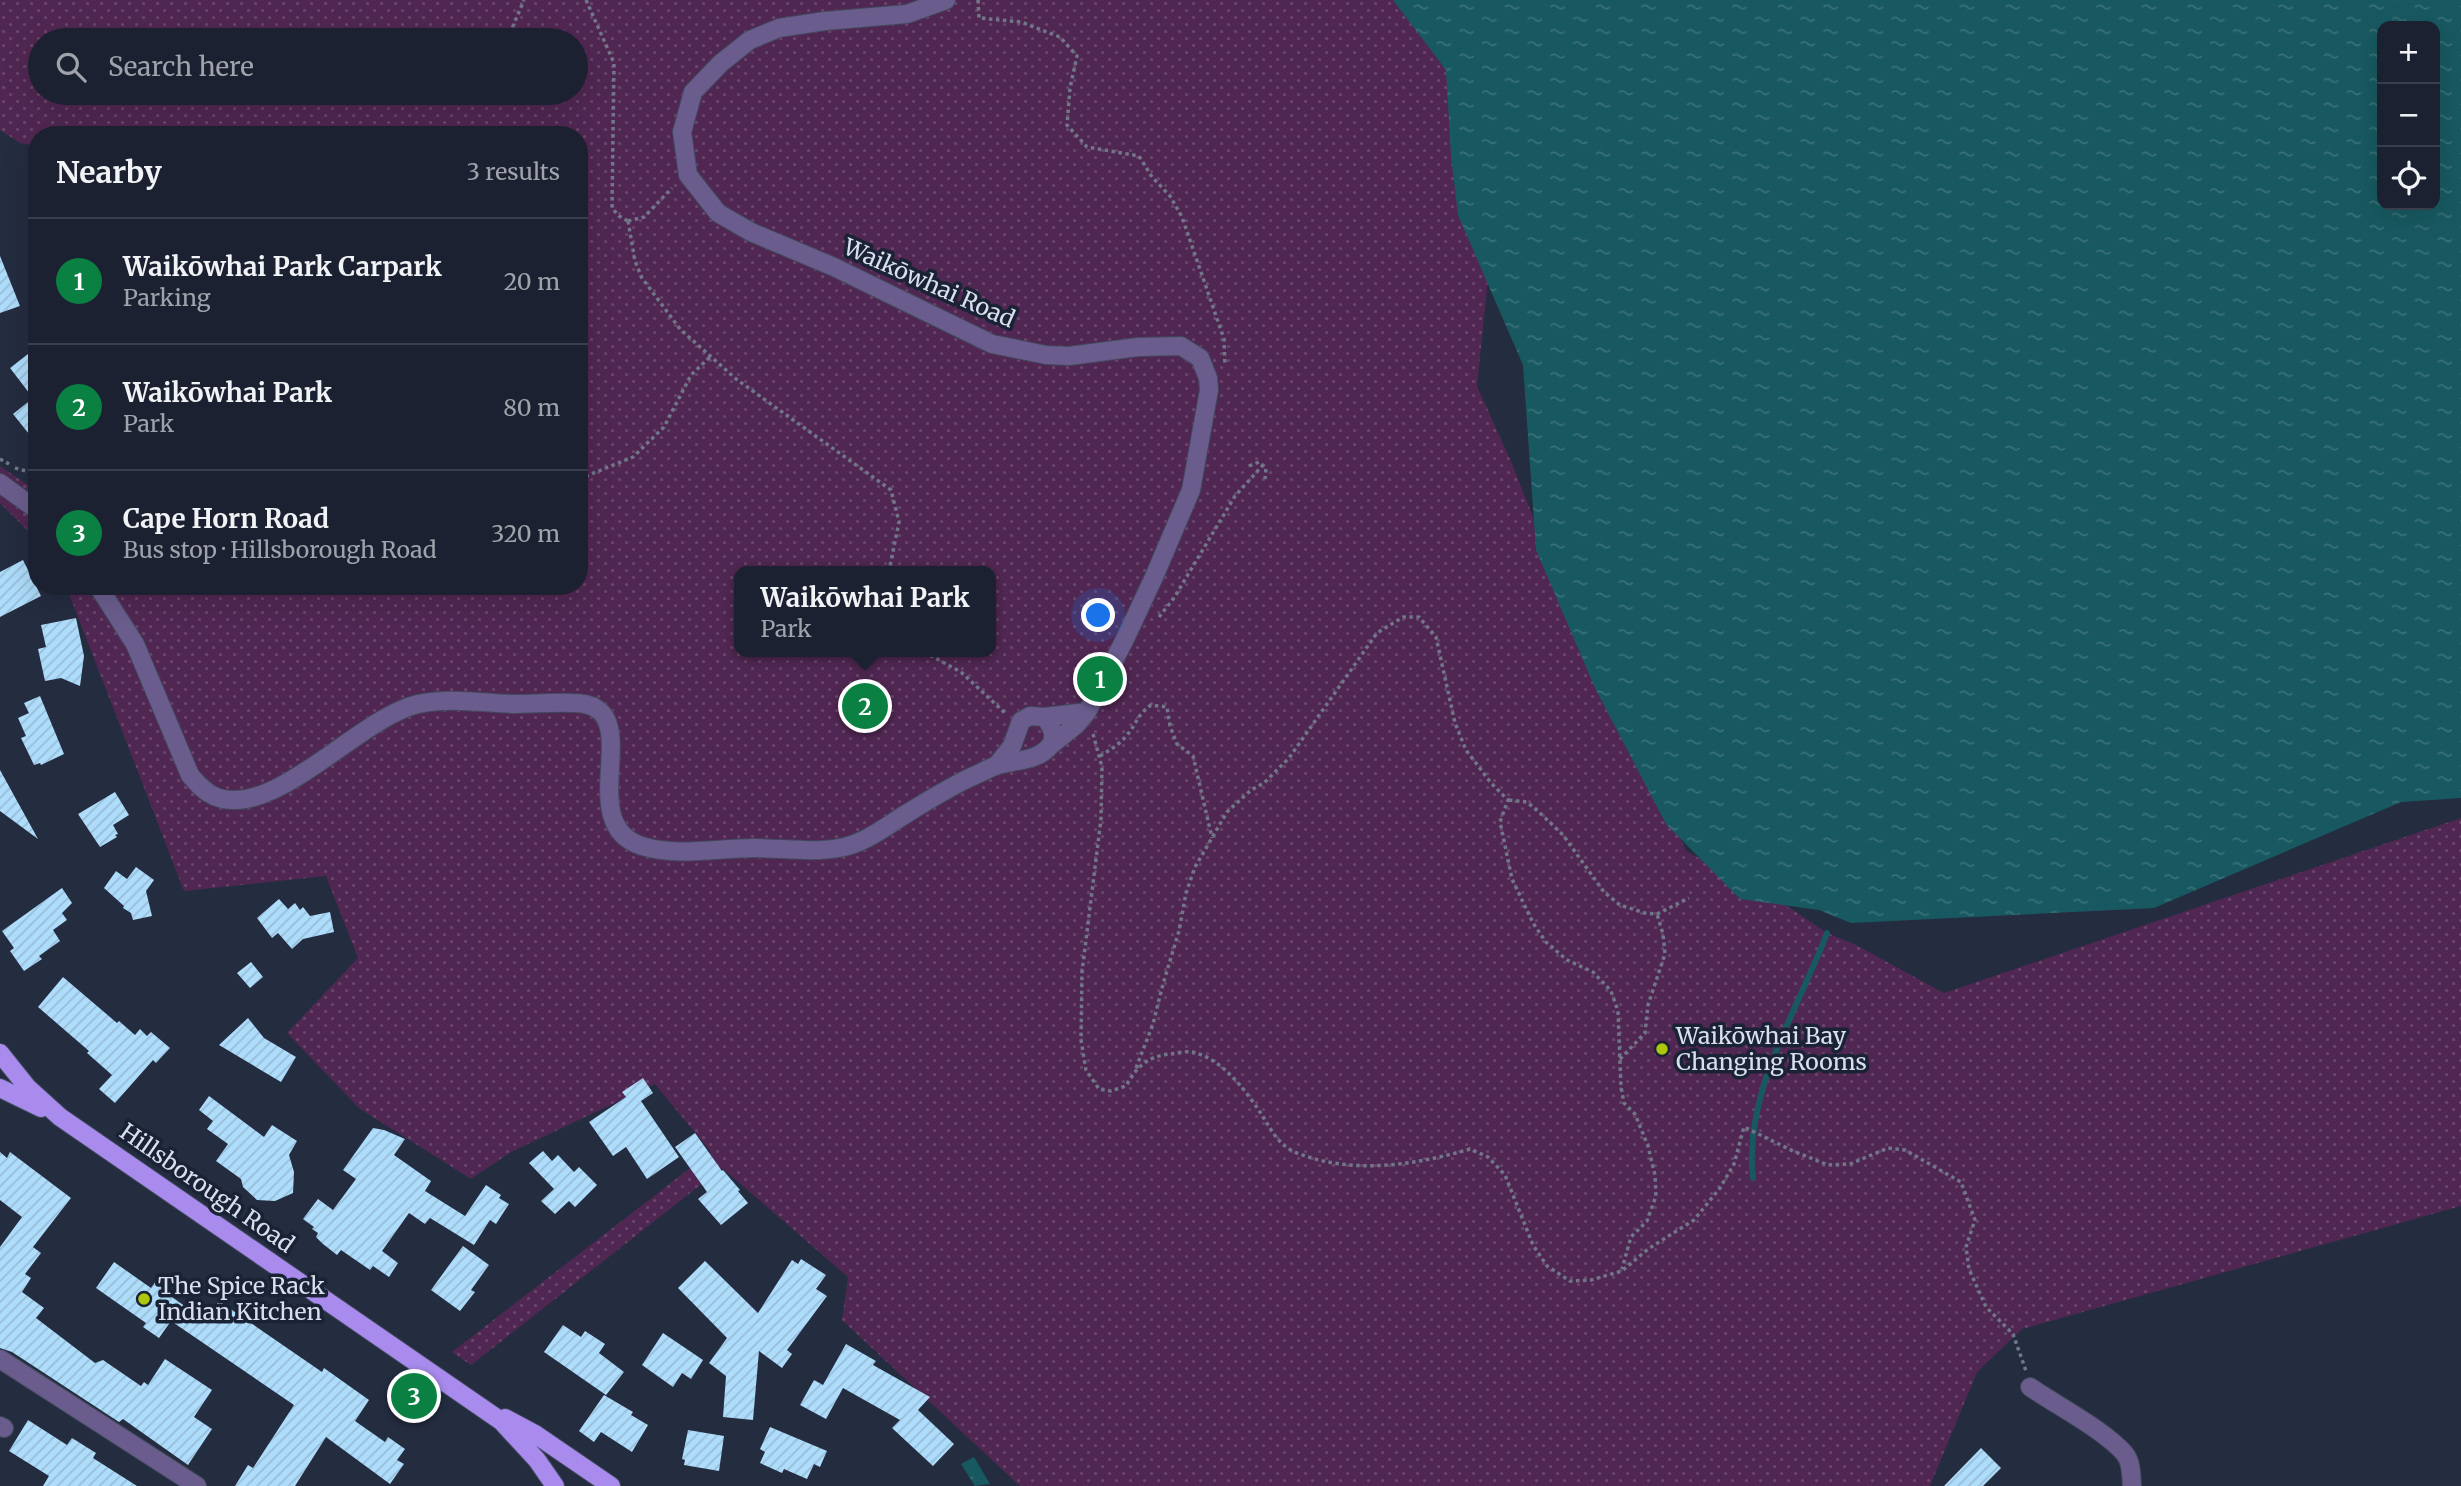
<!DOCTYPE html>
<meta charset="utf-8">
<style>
:root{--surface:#1b2130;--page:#242938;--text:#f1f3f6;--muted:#a0a3ab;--line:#393e4c;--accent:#0b8043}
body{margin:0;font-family:Merriweather,serif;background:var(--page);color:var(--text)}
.controls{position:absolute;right:21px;top:21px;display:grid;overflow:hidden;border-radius:14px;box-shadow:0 7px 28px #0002}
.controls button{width:63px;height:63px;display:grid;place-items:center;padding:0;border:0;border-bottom:2px solid var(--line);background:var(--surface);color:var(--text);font:35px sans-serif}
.you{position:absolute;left:1099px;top:616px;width:24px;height:24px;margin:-18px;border:5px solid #fff;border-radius:50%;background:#1a73e8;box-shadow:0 0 0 10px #1a73e833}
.badge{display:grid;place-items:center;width:46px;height:46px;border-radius:50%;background:var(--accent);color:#fff;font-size:23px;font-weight:700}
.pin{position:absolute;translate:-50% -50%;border:4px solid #fff;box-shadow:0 2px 7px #0006}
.popup{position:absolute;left:734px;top:566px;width:262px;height:91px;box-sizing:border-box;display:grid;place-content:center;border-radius:14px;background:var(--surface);filter:drop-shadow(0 2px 5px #0005);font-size:23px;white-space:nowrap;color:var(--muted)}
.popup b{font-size:26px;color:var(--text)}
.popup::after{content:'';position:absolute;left:50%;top:100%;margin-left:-14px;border:14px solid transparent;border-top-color:var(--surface)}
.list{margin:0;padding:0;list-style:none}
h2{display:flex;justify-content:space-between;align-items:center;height:91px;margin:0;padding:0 28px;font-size:30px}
h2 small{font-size:23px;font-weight:400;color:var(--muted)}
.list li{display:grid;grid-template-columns:46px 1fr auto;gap:21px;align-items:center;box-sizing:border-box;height:126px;padding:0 28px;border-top:2px solid var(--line)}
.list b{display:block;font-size:26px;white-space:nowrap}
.list p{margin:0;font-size:23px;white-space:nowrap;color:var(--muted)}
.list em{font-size:23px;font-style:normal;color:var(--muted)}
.icon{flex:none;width:38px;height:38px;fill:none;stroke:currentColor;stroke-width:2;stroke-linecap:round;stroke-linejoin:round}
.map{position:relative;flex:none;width:2461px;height:1486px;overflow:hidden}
.search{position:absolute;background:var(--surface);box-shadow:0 7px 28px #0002;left:28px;top:28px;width:560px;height:77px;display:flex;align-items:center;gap:18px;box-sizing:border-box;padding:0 24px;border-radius:38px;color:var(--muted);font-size:26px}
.panel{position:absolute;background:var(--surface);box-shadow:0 7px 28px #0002;left:28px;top:126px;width:560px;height:469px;border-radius:28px}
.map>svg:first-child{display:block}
.park{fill:url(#park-dots);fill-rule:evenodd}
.water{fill:url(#water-ripples);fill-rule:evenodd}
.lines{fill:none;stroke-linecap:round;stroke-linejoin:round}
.stream{stroke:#185961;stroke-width:6}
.building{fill:url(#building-hatch)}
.minor-casing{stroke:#41495c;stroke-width:20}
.major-casing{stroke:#41495c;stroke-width:20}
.path{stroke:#707789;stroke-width:3.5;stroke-dasharray:3.5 3.5;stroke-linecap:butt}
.minor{stroke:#6a5d8d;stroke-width:18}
.major{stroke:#a88bed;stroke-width:18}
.poi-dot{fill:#adc60e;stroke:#1a2236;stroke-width:2.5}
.labels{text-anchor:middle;stroke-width:7;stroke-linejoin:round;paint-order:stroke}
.street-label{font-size:23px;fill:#d9dfed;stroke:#1a2236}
.poi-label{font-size:23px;fill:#d9dfed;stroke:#1a2236;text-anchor:start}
</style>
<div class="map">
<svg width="2461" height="1486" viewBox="0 0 2461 1486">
<defs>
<pattern id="park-dots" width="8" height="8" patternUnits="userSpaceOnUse" patternTransform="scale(1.75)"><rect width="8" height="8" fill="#502752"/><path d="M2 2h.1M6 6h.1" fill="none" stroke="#69466b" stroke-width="1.8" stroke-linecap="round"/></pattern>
<pattern id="water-ripples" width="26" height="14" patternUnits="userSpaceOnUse" patternTransform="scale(1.75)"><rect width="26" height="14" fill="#185961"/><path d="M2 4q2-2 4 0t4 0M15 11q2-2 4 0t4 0" fill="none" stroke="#397078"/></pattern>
<pattern id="building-hatch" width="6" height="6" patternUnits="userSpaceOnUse" patternTransform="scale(1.75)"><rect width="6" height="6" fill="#aedcfb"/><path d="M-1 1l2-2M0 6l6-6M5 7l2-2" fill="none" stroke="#98bdd7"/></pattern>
</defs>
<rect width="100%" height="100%" fill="#242c40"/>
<path class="park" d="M0,0H1429L1503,133L1477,386L1513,466L1575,624L1658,788L1686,851L1790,908L1827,933L1854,944L1944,993L2461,818V1206L2022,1329L1977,1372L1930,1486H1020L842,1320L848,1277L722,1168L471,1365L452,1352L711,1152L655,1084L511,1152L471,1179L359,1108L287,1033L358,958L326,876L184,891L66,586H579V135H37V146L20,143L0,130ZM40,40H576V93H40ZM739,571H991V652H739Z
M0,466L31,487L37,481V540L0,503Z"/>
<path class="water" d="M1393,0H2461V798L2401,802L2154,908L1851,923L1819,910L1740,899L1666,824L1595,688L1536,550L1523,365L1458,215L1451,156L1446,70ZM2382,26H2435V205H2382Z
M974,1457L990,1484L975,1486L961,1464Z"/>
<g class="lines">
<path class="stream" d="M1753,1178C1743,1093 1798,1010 1827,933"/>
</g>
<path class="building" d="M0,256L20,306L0,313Z
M37,347V444L13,414L33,398L10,368Z
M23,560L41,596L0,617V572Z
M76,618L84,656L80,686L61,678L45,681L38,649L46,647L41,625Z
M40,696L64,754L41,765L40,763L34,765L21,738L26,736L18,718L29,713L24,703Z
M0,770L38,839L0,811Z
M115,792L129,815L113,825L118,834L115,835L117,837L100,847L78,814Z
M136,867L154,880L146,891L152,916L133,920L131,913L123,908L124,906L104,888L116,871L127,879Z
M62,888L72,903L62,913L67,920L53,930L60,941L39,956L42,959L24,971L10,951L14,948L2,931Z
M279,899L288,909L295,903L300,910L303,907L310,916L330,912L334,932L303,939L292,949L278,933L272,938L257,918Z
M251,962L263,977L250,988L237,973Z
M63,977L117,1023L119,1021L135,1035L140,1029L147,1036L151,1032L170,1048L156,1063L153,1060L115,1103L99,1089L112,1075L87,1053L89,1051L38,1007Z
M248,1018L264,1038L296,1057L281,1082L219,1045Z
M643,1078L653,1093L641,1101L679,1157L647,1179L626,1147L613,1156L589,1122L626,1097L622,1092Z
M209,1096L264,1137L272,1125L297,1141L289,1155L294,1172L293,1193L275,1201L257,1200L243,1187L241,1179L216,1161L228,1144L207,1129L213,1121L199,1110Z
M373,1128L384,1130L405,1139L394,1155L431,1181L425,1191L465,1216L486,1185L501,1195L499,1198L509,1204L496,1224L490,1220L474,1245L430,1218L425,1224L409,1213L382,1251L398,1263L389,1277L373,1266L370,1270L341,1250L337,1255L323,1244L316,1237L318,1233L312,1229L314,1227L303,1219L318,1199L333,1210L356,1179L343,1170Z
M695,1133L722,1171L723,1170L740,1190L738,1191L748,1203L721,1225L698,1199L707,1192L675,1147Z
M543,1151L552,1161L558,1155L574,1172L579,1167L597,1185L575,1207L569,1201L555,1214L541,1201L554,1189L529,1163Z
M0,1152L7,1158L10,1152L71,1198L33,1247L41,1253L25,1274L31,1278L22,1292L44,1308L36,1318L95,1363L103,1360L141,1386L144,1382L148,1385L165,1359L212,1390L194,1417L212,1429L188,1465L123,1419L119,1422L12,1352L0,1348V1247L22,1217L0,1200Z
M463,1246L489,1265L471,1290L475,1292L460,1311L431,1290Z
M801,1259L826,1275L816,1289L827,1296L787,1350L792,1354L782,1368L759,1351L753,1420L723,1417L726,1376L709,1363L727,1338L678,1288L705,1261L758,1313L792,1260L798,1264Z
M114,1262L151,1288L156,1281L171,1292L169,1295L206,1321L219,1301L322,1372L324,1368L369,1400L355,1421L385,1442L388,1437L405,1449L397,1460L404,1464L390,1484L326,1437L295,1486H235L248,1465L253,1468L294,1405L171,1321L159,1338L143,1327L146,1323L96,1288Z
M563,1325L581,1337L585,1331L605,1344L599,1353L624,1372L606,1395L544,1352Z
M663,1333L703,1360L691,1379L682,1373L673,1387L642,1365Z
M846,1344L876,1361L873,1365L930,1397L918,1410L954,1444L933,1466L892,1428L900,1420L843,1388L826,1419L800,1405L814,1380L823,1385Z
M604,1395L633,1412L631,1415L648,1425L632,1452L601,1432L594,1442L579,1431Z
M28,1420L67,1445L72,1438L96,1453L93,1458L137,1486H43L49,1476L9,1451Z
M770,1427L827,1451L820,1467L814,1464L807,1479L784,1469L782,1473L760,1463L765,1452L760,1449Z
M688,1430L724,1436L719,1471L684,1465L685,1460L682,1459Z
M1981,1448L2001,1468L1983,1486H1944Z"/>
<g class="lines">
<defs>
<path id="minor" d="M946,0L907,14L825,21L779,28L750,40L721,63L693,92L682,132L688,175L718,213L751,232L834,267L992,344L1046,355L1069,356L1138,347L1181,346L1200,358L1208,378L1209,390L1191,490L1154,577L1125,639L1087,712L1076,725L1051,745
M0,483L37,510
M98,586L135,644L190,775C197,783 203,791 214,796C272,822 358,718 418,704C450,697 481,703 514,704C533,704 553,702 573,703C653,703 569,823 642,846C677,857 718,848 754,848C782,848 811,853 839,848C864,844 885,827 906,814C927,801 948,788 971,777C979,774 987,769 995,766C1012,760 1037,762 1050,746C1057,736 1051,726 1045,717
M996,766L1012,746L1021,721L1030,716L1045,717L1087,712
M0,1359L197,1486
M2030,1387C2056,1405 2106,1431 2125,1454C2132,1463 2131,1476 2132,1486
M0,1426L4,1428"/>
<path id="major" d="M0,1053L28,1088L60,1117L501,1421L537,1460L555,1486
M0,1088L41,1108
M505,1418L535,1434L611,1486"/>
</defs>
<use href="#minor" class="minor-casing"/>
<use href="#major" class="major-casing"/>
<path class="path" d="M586,0L614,63L612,208L619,216L628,221
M978,0L979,18L1021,22L1060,37L1077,56L1070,88L1067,125L1087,147L1139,156L1152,177L1170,196L1182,217L1224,339L1225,366
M507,40L524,0
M463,101L469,93
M628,221L635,261L642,278L680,329L736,379L891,490L899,522L889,571
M628,221L644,217L672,188
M0,459L9,464
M1249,466L1259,462L1266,468L1265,479
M15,468L37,474
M579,479L633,457L664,427L691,375L710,357
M1159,617L1174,598L1235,496L1263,465
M924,652L961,672L1005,713
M1093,734L1102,767L1101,819L1082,972L1081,1040L1086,1070L1099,1089L1111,1091L1126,1086C1137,1066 1148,1056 1171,1054C1177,1053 1186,1051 1192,1052C1222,1058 1246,1091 1262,1115C1272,1131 1278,1145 1297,1153C1353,1175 1415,1165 1470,1149L1488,1157L1505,1175L1533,1245L1547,1266L1570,1281L1591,1280L1622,1271L1648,1249L1694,1220L1720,1188L1734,1164L1744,1127L1793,1151L1828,1165L1850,1164L1888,1148L1905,1150L1961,1182L1975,1220L1966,1247L1969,1269L1986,1307L2013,1334L2026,1371
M1100,756C1110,750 1120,744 1127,735C1138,722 1136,716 1151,705L1167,707L1170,726L1177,744L1193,756L1212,838
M1509,800L1527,802L1540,813L1563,835L1604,892L1620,905L1645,913L1657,914L1689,898
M1620,1059L1645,1033L1648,1005L1665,954L1663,934L1657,914
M1136,1068L1153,1024L1163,984L1179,931L1186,893L1195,867L1227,812L1251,790L1264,783L1289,758L1377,633L1403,617H1419L1436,637L1455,723L1466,750L1491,783L1508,800L1500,822L1512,879L1533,923L1546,942L1567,960L1593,972L1611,991L1618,1011L1621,1087L1624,1103L1635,1114L1648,1146L1655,1175L1656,1196L1647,1221L1631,1237L1622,1269"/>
<use href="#minor" class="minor"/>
<use href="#major" class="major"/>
</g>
<g class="poi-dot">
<circle cx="1662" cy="1049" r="7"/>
<circle cx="144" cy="1299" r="7"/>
</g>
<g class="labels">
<g class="street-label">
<text transform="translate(929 283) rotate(24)" y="8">Waikōwhai Road</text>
<text transform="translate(207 1188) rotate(35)" y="8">Hillsborough Road</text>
</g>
<g class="poi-label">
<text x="1676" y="1044">Waikōwhai Bay<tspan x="1676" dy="26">Changing Rooms</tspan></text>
<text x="158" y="1294">The Spice Rack<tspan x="158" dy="26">Indian Kitchen</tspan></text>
</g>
</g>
</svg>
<div class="controls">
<button>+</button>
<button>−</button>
<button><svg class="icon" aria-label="locate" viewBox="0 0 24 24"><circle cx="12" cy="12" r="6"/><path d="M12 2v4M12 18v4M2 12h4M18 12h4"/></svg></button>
</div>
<div class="you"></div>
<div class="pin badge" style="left:1100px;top:679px">1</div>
<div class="pin badge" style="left:865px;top:706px">2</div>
<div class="popup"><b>Waikōwhai Park</b>Park</div>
<div class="pin badge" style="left:414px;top:1396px">3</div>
<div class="search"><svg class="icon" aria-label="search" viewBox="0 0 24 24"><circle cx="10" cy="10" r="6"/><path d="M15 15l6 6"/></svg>Search here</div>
<section class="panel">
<h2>Nearby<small>3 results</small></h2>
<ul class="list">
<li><span class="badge">1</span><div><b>Waikōwhai Park Carpark</b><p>Parking</p></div><em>20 m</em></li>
<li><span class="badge">2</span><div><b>Waikōwhai Park</b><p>Park</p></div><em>80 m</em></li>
<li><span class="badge">3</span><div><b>Cape Horn Road</b><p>Bus stop · Hillsborough Road</p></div><em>320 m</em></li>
</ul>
</section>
</div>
